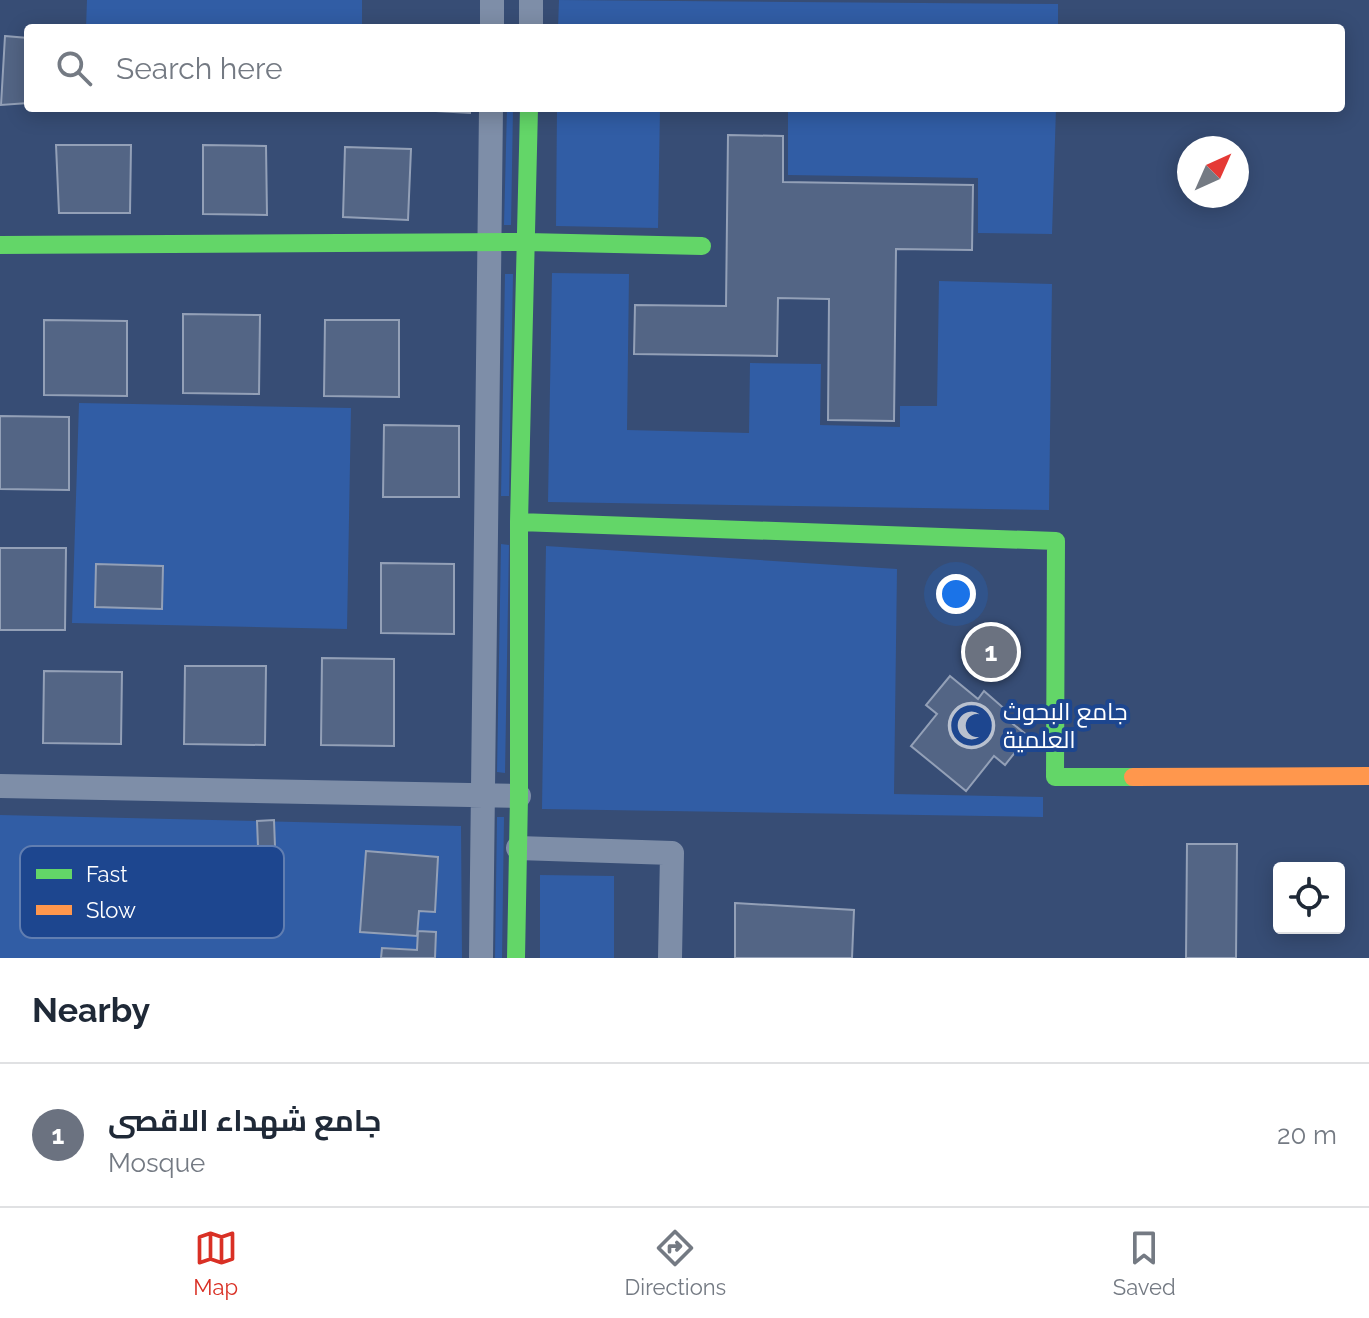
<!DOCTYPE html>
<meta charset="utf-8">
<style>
:root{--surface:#fff;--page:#f6f6f7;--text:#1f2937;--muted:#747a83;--line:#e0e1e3;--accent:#d93025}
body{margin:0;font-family:Raleway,Cairo,sans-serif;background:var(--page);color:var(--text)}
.controls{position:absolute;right:24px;bottom:24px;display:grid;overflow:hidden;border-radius:8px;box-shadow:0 4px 20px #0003}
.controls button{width:72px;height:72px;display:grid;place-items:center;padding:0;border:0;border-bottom:2px solid var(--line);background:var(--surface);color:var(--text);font:40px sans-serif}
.compass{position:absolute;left:1177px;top:136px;width:72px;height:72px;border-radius:50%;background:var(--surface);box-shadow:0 4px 20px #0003;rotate:45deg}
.you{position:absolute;left:956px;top:594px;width:28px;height:28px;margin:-20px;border:6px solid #fff;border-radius:50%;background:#1a73e8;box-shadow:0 0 0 12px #1a73e833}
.badge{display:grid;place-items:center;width:52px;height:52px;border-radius:50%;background:var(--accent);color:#fff;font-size:26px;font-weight:700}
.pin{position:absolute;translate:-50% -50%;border:4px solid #fff;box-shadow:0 2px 8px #0006}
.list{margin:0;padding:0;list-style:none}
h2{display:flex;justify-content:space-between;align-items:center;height:104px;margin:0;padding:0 32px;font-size:34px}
h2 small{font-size:26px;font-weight:400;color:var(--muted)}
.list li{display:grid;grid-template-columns:52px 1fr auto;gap:24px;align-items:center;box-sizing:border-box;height:144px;padding:0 32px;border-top:2px solid var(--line)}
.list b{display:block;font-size:30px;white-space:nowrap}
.list p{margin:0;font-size:26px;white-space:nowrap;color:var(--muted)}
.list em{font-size:26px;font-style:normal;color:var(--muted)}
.icon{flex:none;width:44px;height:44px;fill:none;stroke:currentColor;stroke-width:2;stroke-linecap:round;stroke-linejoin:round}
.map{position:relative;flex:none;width:1369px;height:958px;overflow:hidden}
.search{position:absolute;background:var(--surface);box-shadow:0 4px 20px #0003;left:24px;right:24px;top:24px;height:88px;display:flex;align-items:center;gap:20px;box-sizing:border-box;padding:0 28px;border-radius:8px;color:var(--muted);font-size:30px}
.sheet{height:248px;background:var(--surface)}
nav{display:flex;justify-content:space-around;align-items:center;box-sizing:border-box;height:112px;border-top:2px solid var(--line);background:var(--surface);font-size:22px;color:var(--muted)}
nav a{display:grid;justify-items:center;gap:4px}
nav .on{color:var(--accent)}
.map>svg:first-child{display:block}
.green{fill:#315da5}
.building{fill:#536585;stroke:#93a0b7;stroke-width:2}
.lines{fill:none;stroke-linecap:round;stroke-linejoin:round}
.street{stroke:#7e8ea8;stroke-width:24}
.fast{stroke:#63d668;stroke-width:18}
.slow{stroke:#ff974d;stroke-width:18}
.labels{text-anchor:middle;stroke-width:8;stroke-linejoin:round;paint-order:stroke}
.poi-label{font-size:24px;fill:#fff;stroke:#1d468f;text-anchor:start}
.key{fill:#1d468f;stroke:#617eb1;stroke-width:2}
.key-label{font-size:22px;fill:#fff}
</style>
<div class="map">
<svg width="1369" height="958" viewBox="0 0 1369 958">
<rect width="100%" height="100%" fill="#374d75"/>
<path class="green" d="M87,0H362V28H86Z
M559,0L1058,4V28H558Z
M507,108H513L511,225H504Z
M557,108H660L658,228L556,226Z
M722,108H1056L1052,234L978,233V178L788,175V109Z
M552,273L629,274L627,430L749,433L750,363L821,364L820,425L900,427V406H937L939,281L1052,284L1049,510L548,502Z
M505,274H513L509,496H501Z
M79,403L351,408L347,629L72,623Z
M501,544L509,545L505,773L497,772Z
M546,546L897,569L894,794L1043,797V817L542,809Z
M0,815L461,826L462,958H0Z
M497,817H504L502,958H495Z
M540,875L614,876V958H540Z"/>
<path class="building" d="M5,36L28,38V103L1,105Z
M401,108H470V113L401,109Z
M728,135L783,136V182L973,185L972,250L896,249L894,421L828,420L829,299L778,298L777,356L634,354L635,305L726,306Z
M56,145H131L130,213H59Z
M203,145L266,146L267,215L203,214Z
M345,147L411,149L408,220L343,217Z
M183,314L260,315L259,394L183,393Z
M44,320L127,321V396L44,395Z
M325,320H399V397L324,396Z
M0,416L69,417V490L0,489Z
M384,425L459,426V497H383Z
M0,548H66L65,630H0Z
M381,563L454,564V634L381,633Z
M96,564L163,566L162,609L95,607Z
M322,658L394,659V746L321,745Z
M185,666H266L265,745L184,744Z
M44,671L122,672L121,744L43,743Z
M950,676L978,699L984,691L1007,711L1003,716L1028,736L1005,765L994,756L966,791L911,746L937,714L926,705Z
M274,820L276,873H259L257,821Z
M1187,844H1237L1236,958H1186Z
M366,851L438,857L435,912L419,911L417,936L360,932Z
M735,903L854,910L852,958H735Z
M418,931L436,932L435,958H381L382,948L417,950Z"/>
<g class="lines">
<path class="street" d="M492,28V0
M531,28V0
M0,786L519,796
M518,848L672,853L670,958
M481,958L491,108"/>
<path class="fast" d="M0,245L527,242L702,246
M519,522L1056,541L1055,777H1133
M516,958L519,796V522L529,108"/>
<path class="slow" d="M1133,777L1369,776"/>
</g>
<defs>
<symbol id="mosque-ring" viewBox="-11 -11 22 22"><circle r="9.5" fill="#1d468f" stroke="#b9c1cf" stroke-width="1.5"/><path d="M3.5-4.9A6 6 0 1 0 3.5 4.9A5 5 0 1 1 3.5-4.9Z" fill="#b9c1cf"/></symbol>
</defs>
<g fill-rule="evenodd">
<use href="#mosque-ring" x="946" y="700" width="51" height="51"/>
</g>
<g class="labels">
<g class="poi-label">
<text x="1003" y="720">جامع البحوث<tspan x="1003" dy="28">العلمية</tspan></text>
</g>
</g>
<rect x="20" y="846" width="264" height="92" rx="12" class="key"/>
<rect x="36" y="869" width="36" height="10" fill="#63d668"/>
<rect x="36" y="905" width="36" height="10" fill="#ff974d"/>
<g class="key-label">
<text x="86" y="882">Fast</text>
<text x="86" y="918">Slow</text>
</g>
</svg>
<div class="controls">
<button><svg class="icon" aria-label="locate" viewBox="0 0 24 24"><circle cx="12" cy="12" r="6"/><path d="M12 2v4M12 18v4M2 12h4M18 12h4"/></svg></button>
</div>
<svg class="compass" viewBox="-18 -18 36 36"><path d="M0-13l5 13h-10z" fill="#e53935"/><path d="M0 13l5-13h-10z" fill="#747a83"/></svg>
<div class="you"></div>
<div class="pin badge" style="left:991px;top:652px;background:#6b7280">1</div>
<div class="search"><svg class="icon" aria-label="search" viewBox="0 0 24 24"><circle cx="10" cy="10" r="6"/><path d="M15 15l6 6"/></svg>Search here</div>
</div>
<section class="sheet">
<h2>Nearby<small></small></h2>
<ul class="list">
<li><span class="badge" style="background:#6b7280">1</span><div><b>جامع شهداء الاقصى</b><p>Mosque</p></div><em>20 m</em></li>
</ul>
</section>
<nav>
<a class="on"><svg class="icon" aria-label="map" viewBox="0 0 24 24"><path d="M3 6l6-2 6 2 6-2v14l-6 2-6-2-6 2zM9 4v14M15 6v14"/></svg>Map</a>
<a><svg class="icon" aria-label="directions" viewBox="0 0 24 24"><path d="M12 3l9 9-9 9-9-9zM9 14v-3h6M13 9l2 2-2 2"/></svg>Directions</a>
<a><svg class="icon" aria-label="saved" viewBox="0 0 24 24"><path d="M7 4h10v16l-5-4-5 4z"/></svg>Saved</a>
</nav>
